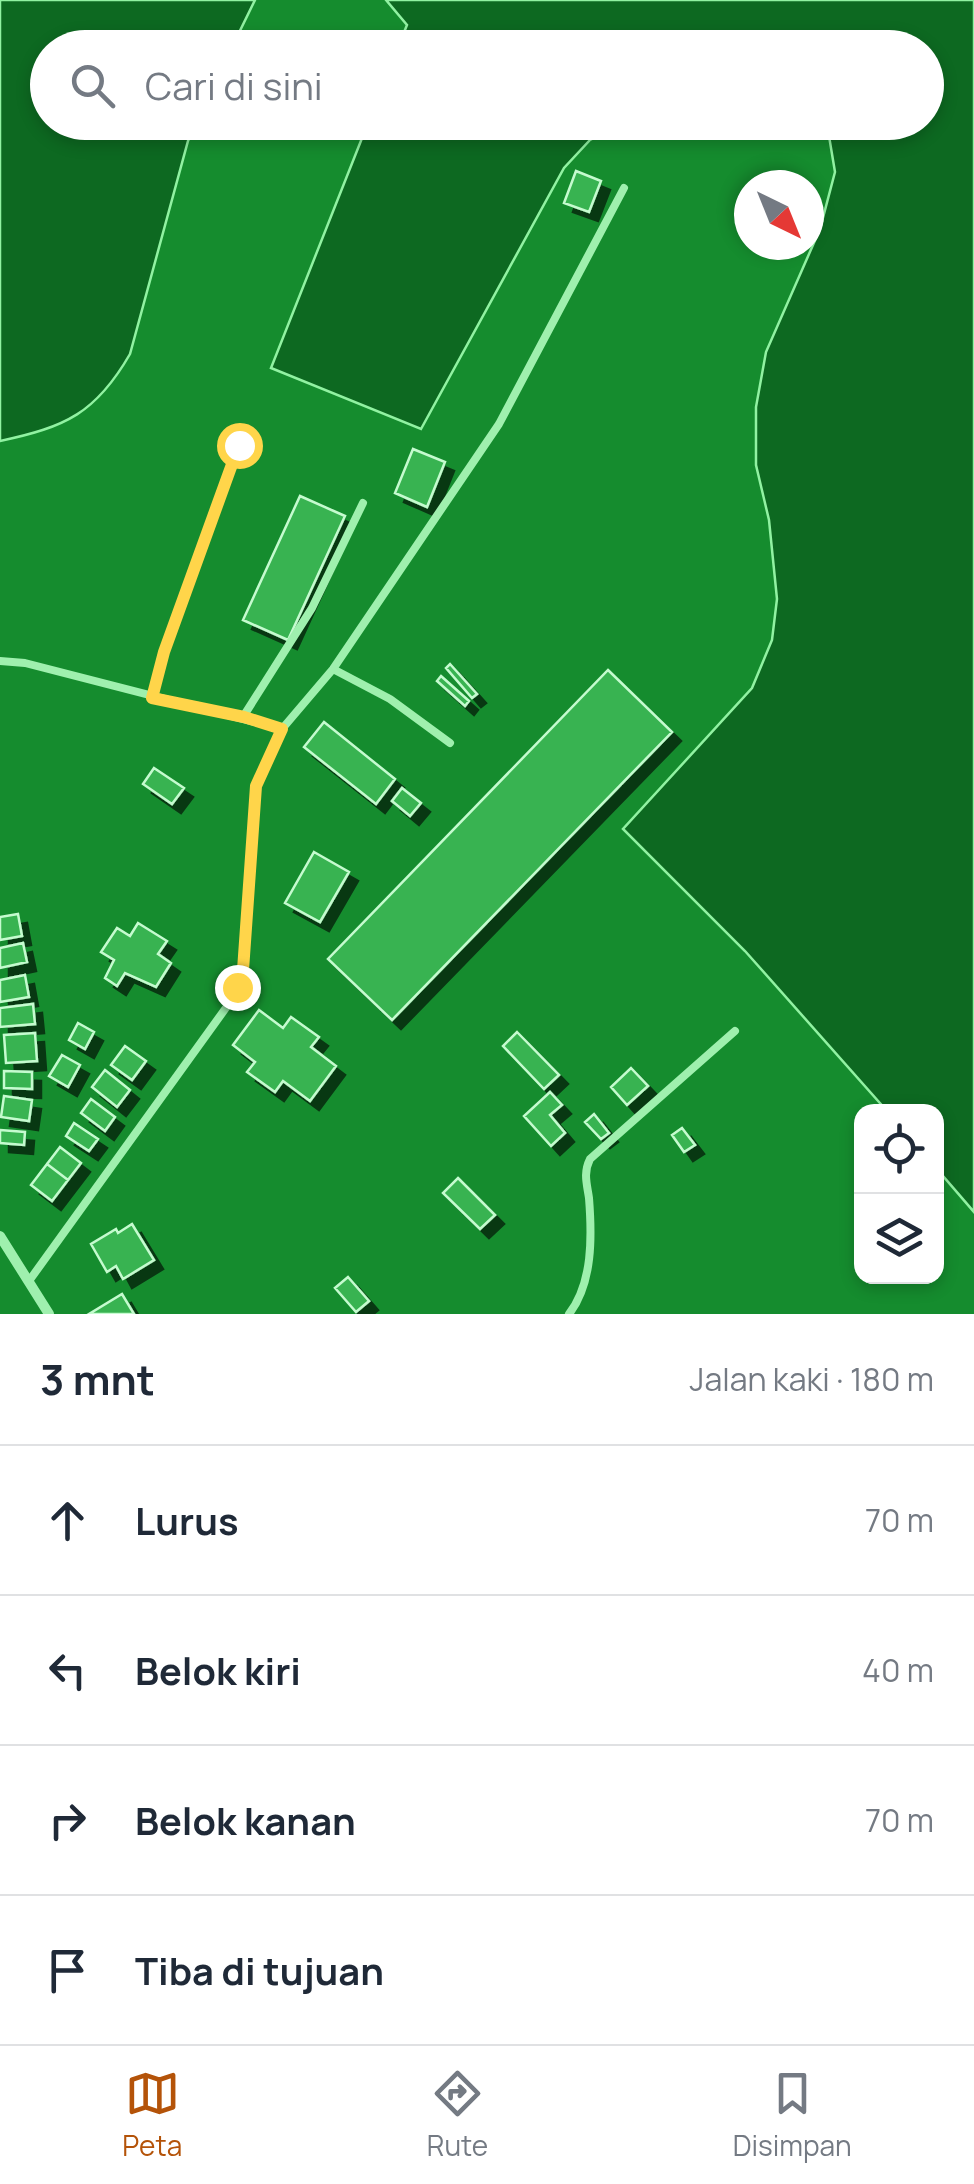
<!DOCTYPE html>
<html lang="id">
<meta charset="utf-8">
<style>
:root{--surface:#fff;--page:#f2f2f3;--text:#1f2937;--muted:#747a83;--line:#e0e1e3;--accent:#b45309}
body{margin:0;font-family:Manrope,sans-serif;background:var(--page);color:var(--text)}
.controls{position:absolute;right:30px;bottom:30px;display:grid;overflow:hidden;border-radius:20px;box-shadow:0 5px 15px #0003}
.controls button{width:90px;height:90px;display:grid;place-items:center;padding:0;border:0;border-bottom:2px solid var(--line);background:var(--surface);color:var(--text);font:50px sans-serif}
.compass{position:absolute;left:734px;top:170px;width:90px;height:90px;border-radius:50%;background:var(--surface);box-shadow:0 5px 15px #0003;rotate:137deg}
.stop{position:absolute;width:30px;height:30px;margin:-22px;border:8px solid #ffd54a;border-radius:50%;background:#fff}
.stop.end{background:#ffd54a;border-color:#fff;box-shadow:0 2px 10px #0008}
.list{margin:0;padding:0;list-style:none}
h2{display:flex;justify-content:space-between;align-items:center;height:130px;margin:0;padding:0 40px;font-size:42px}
h2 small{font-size:32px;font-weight:400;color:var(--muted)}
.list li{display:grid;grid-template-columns:65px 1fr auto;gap:30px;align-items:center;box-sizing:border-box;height:150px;padding:0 40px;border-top:2px solid var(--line)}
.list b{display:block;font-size:38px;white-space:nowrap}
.list em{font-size:32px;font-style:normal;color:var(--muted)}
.icon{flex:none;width:55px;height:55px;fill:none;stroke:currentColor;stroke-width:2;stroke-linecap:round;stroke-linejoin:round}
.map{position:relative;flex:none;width:974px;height:1314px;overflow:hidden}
.search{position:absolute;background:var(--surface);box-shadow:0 5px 15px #0003;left:30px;right:30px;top:30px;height:110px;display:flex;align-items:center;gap:25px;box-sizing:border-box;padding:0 35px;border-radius:55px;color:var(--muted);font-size:38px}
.sheet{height:730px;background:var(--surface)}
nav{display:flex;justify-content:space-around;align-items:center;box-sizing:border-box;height:140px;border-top:2px solid var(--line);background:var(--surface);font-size:28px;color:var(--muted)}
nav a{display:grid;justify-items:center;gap:5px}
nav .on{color:var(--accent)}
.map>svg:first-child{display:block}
.water{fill:#0d6921;stroke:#91f2a2;stroke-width:2.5}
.building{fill:#39b351;stroke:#c5fbcf;stroke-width:2.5;filter:url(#shadow)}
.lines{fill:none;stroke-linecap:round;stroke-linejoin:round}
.lane{stroke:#9ff0ae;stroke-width:8}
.street{stroke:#9ff0ae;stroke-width:10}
.route{stroke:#ffd54a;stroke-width:12}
</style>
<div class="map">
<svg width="974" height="1314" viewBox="0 0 974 1314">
<defs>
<filter id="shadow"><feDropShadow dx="9" dy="9" stdDeviation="0" flood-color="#0009"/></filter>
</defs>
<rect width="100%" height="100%" fill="#158c2e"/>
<path class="water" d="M0,0H255L232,47L48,48V122L196,123L188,141L130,354C96,413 66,427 0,441Z
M386,0H974V1212L937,1169L936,1112L887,1111L745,951L623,829L752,688L772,640L777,599L769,520L756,465V407L766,352L820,229L835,172L828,130L821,123L926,122V48L398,47L407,25Z
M368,123H625L590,140L564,168L421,429L271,368Z"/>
<path class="building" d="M576,171L601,181L589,212L564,203Z
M413,449L445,462L427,507L395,493Z
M300,496L345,516L288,640L243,620Z
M450,664L477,694L472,698L446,668Z
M608,670L672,732L392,1020L328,959Z
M441,676L469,701L465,706L437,681Z
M324,722L395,779L376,804L304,747Z
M154,768L184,788L172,804L143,784Z
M402,788L421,803L410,816L392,801Z
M314,852L349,872L320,922L285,903Z
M18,914L22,936L0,940V917Z
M138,923L167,941L158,954L171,963L156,987L125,973L117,986L105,978L114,960L101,952L117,928L130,936Z
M23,943L27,962L0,968V948Z
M25,975L29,997L0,1002V980Z
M33,1004L35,1024L0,1027V1008Z
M259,1010L283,1028L291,1017L319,1037L311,1047L336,1066L310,1101L283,1081L275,1092L247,1072L255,1062L233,1045Z
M78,1023L94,1032L85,1049L69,1040Z
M517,1032L559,1075L544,1089L503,1046Z
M35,1033L37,1061L6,1063L4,1035Z
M125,1046L146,1061L132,1080L111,1065Z
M62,1055L80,1065L68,1087L49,1076Z
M631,1068L648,1086L627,1105L611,1087Z
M105,1070L130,1090L117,1107L92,1087Z
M4,1071L32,1072V1089L4,1088Z
M550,1092L562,1105L550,1115L565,1133L551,1146L524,1116Z
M4,1096L32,1100L29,1121L1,1117Z
M91,1099L115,1117L105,1131L81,1113Z
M594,1114L609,1133L601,1139L585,1122Z
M74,1123L98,1139L89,1151L66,1136Z
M682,1128L695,1145L684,1152L672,1135Z
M0,1130L25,1132L24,1145L0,1143Z
M60,1147L81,1163L68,1180L47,1164Z
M47,1164L68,1180L52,1201L31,1185Z
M458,1178L495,1215L480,1229L443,1193Z
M132,1224L154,1260L123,1279L116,1266L107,1272L91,1244L116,1229L118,1233Z
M348,1277L369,1301L356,1312L335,1288Z
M122,1294L134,1314H89Z"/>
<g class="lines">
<path class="lane" d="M0,661L25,663L282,729L333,669L499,424L624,188
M333,669L390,699L450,743
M152,698L164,652L239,445
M243,717L312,608L363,503
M29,1281L228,1005L243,970L255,786L282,729
M569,1314C593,1283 592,1236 589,1198C587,1184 583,1173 590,1159L735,1031"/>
<path class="street" d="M0,1236L49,1314"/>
</g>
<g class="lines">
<path class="route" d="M237,987L243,970L256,786L282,729L244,717L152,698L164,652L239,445"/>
</g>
</svg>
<div class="controls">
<button><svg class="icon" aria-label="locate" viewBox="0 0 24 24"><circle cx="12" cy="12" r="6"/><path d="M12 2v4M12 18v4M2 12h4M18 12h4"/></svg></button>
<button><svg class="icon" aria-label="layers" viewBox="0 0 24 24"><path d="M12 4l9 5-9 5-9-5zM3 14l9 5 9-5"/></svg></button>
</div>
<svg class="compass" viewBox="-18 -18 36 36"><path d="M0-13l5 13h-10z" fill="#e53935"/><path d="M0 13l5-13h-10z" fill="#747a83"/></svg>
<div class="stop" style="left:239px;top:445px"></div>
<div class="stop end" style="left:237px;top:987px"></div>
<div class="search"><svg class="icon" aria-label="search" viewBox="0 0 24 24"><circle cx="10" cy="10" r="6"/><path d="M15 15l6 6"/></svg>Cari di sini</div>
</div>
<section class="sheet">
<h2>3 mnt<small>Jalan kaki · 180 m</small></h2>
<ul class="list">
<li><svg class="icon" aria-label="ahead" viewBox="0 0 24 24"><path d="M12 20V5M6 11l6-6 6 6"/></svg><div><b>Lurus</b></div><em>70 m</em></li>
<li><svg class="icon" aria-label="left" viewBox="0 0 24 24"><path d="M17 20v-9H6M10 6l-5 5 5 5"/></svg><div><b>Belok kiri</b></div><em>40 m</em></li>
<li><svg class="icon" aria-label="right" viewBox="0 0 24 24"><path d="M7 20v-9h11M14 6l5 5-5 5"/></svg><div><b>Belok kanan</b></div><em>70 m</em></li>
<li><svg class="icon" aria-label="arrive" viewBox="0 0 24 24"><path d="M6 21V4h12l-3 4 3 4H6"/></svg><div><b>Tiba di tujuan</b></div></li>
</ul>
</section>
<nav>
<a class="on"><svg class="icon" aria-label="map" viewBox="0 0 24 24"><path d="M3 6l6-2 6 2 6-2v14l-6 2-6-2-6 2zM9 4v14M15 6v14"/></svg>Peta</a>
<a><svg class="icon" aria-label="directions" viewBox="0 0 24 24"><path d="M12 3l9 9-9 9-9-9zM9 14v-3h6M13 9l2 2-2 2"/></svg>Rute</a>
<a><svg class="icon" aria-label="saved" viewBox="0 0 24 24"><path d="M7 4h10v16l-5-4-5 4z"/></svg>Disimpan</a>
</nav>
